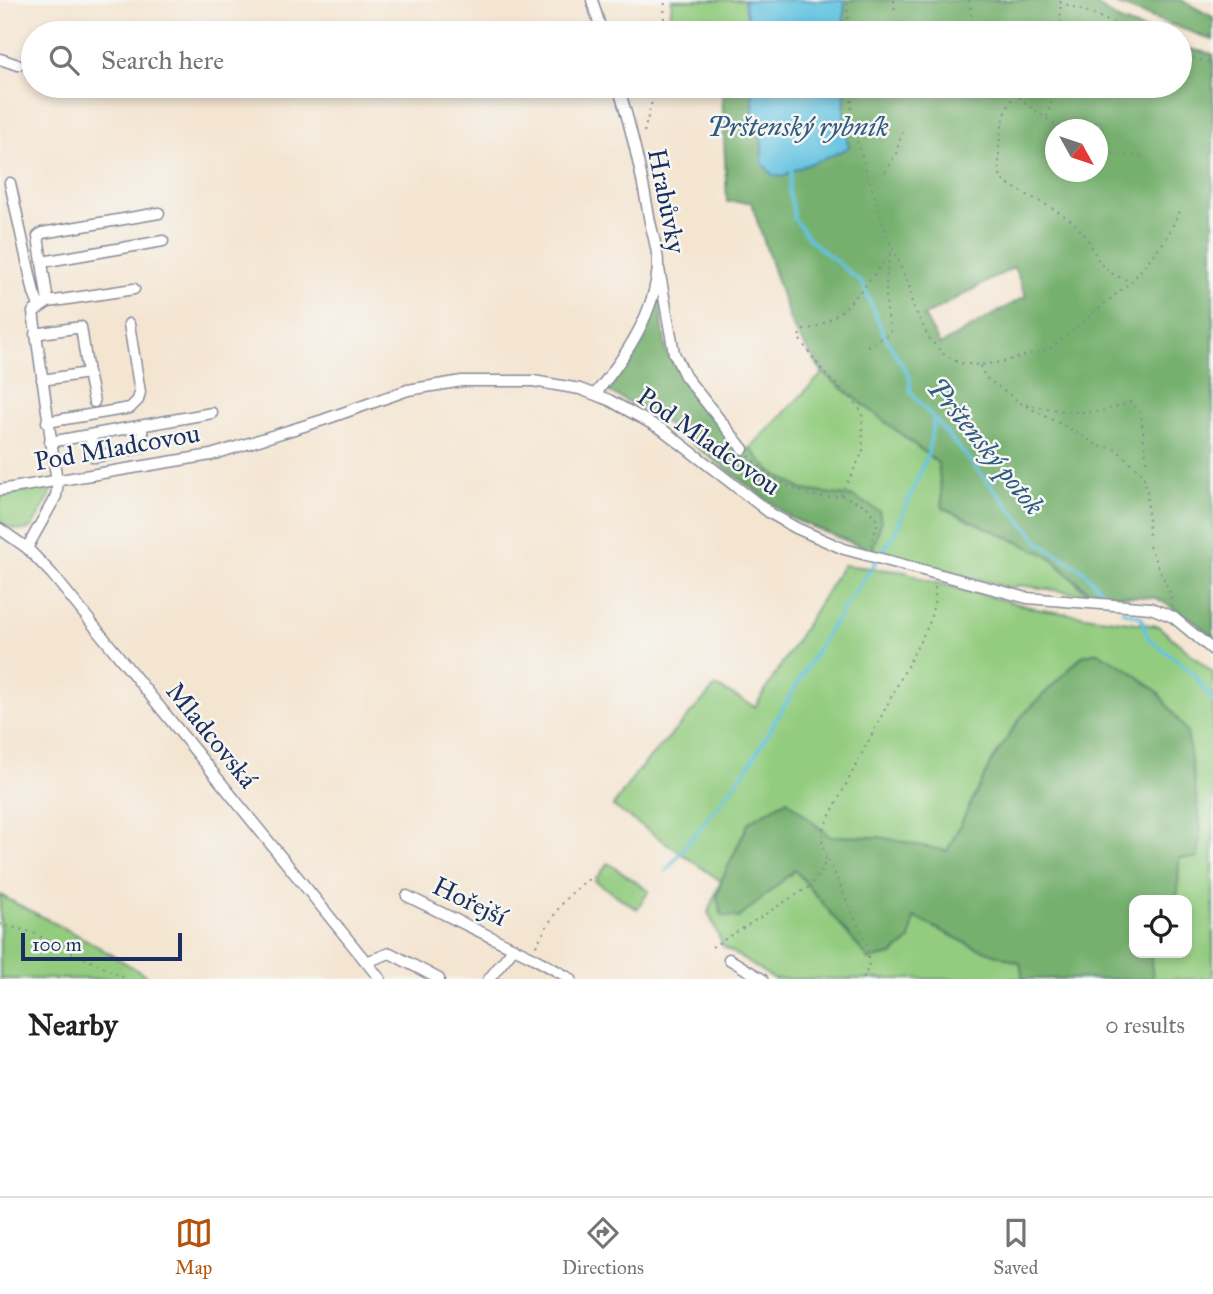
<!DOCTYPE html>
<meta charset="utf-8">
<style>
:root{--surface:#fff;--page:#f2f2f2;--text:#202124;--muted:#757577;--line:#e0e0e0;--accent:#b45309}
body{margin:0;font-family:"IM FELL Great Primer",serif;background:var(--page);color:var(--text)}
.controls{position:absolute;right:21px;bottom:21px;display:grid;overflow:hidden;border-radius:14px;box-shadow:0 4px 10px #0003}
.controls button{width:63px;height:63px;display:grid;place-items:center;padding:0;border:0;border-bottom:2px solid var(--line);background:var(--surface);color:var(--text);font:35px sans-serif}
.compass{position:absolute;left:1045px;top:119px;width:63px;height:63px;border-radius:50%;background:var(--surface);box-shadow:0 4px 10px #0003;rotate:130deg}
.scale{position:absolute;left:21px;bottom:18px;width:161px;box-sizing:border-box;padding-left:7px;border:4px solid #1b2f5e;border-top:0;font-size:19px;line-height:24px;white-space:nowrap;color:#1b2f5e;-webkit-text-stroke:5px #f6f6f2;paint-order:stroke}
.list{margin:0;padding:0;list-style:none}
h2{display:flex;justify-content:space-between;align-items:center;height:91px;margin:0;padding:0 28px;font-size:30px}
h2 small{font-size:23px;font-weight:400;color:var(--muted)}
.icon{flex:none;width:38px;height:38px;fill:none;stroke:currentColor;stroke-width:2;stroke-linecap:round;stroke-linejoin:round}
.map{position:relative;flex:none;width:1213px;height:979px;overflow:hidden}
.search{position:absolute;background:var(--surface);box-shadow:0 4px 10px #0003;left:21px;right:21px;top:21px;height:77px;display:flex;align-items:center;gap:18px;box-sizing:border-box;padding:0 24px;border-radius:38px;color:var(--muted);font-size:26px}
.sheet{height:217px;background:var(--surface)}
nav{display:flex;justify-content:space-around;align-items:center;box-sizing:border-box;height:98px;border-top:2px solid var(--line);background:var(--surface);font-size:19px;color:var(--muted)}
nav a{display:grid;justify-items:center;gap:4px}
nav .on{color:var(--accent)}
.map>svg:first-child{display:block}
.green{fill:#93cc7f;stroke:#577e6e;stroke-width:2;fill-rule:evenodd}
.forest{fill:#76b06e;stroke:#487066;stroke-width:2;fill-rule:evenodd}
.water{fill:#63c3e1;stroke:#3f79a0;stroke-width:2}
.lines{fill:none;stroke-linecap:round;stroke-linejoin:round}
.stream{stroke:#63c3e1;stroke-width:3.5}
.minor-casing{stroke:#888a98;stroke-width:13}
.path{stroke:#888a98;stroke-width:2;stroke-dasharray:2 5;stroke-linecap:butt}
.minor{stroke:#fff;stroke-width:10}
.labels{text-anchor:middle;stroke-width:5;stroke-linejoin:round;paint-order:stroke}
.street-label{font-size:26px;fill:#1b2f5e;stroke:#f6f6f2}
.water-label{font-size:28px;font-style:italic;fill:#315b85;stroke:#f6f6f2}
</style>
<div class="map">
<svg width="1213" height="979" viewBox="0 0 1213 979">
<rect width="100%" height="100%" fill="#f6f6f2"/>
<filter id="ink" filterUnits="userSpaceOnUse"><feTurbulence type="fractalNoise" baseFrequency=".0143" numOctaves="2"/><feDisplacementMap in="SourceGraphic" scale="14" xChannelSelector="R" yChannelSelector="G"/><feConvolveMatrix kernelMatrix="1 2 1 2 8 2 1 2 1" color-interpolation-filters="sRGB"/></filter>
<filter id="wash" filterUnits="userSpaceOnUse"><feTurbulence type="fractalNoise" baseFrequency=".00686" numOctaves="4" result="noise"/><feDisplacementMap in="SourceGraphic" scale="28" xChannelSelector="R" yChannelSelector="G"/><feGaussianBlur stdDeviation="1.57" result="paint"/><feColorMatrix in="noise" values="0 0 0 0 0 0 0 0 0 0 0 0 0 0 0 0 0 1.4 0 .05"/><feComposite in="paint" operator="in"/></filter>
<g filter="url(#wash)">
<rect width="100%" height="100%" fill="#f4e5d1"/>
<path class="green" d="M672,0H781L741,23L738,33H669Z
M823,373L938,463L943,508L1049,556L1089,595L1019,585L1014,589L872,551L881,522L854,497L803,490L768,470L750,448Z
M50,486L51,494L32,527C22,534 10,528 0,522V496Z
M843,565L906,572L921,579L1041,610L1158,626L1213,673V979H774L723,946L708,912L721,881L613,806L637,772L716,686L755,707ZM1134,900H1187V953H1134Z
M608,863L649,891L637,909L595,881Z
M0,895L87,940L152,979H0Z"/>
<path class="forest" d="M781,0H1089L1120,21L1154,33H738L740,24Z
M1105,0H1181L1213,17V40Z
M1180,47L1213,54V638L1193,620L1156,598L1090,593L1049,556L943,508L938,463L823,373L792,326L751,202H727L722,92L724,86H1180ZM1056,130H1098V172H1056ZM1014,267L1026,296L940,345L924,316Z
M658,289L666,351L696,399L740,451L750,448L769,470L803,490L854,497L879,511L881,522L872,551L791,518L661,420L608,391L642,340Z
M1098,652L1128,669L1157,691L1187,732L1201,829L1198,858H1179L1178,892L1175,900H1134V953H1153L1151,960L1153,979H1023L1020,963L972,946L914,917L910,940L892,955L869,960L795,870L739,918L722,915L717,898L721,881L749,822L787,800L829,836L880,837L947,851L991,763L1021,717L1082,656Z"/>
<path class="water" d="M744,0H845L843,33H750Z
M752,86H845L844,125L849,147C827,160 802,164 781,177L773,175L762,163V143L754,120Z"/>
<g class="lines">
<path class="stream" d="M792,167L789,189L794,218L809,239L862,283L885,337L910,377V391L1041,544L1084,571L1110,602
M1122,611L1141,617L1148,638L1193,673L1213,702
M666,871L748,767L829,630L894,535L928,454L934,419"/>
</g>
</g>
<g filter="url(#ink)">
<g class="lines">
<defs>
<path id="minor" d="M592,0L602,33
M0,59L18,65
M10,183L34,293L39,306
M42,262L163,241
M659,269L674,353L685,376L743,449
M48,302L38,236L42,233L159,213
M35,334L81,327L88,373L42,380
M88,373L94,402
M596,393C625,357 656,313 658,264C658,251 653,235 650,222C642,176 632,130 618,86
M47,422L130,408L138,400L140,392L129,324
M90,435L94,457L145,447L141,426
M50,442L212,413
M56,475L33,312L48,302L134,289
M0,490L211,455L323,420L408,390L462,381H533L580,389L609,400L663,430L770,513L796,528L844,549L1027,598L1151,608L1173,617L1213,650
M0,529L27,548L52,574L380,979
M27,548L56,496L58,481
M407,896L530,956L571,979
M729,959L762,979
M366,962L390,953L439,979
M489,979L514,948"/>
</defs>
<use href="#minor" class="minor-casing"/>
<path class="path" d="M894,0L895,13
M969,0L974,33
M1060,0L1062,33
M1060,2L1098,16L1134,33
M663,33L665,0
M847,33L848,0
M1180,53L1213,64
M851,86L852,119L858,144L886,233L910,288L912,304L929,338L942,353L959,363L980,365L1001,362L1050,349L1132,281L1166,239L1182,207
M1011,86C1022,105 1045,117 1063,130
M1015,93C1000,118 996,150 1001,179C1024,196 1057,207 1076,225C1101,249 1089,270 1131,281
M1047,117L1055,86
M644,132L656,86
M1098,152L1146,157
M885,172L896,154L903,128
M867,346L891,333C885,305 884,282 890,254
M980,366L985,377L1022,404L1078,433L1098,446L1116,449L1143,474L1147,491L1149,538
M1026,405L1071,412H1099L1131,402L1141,414L1147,465
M749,456C769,478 811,505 841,495L866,506L878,522L871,545
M841,495L863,452L862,412L848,394L827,377L798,337L804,330C839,325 871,279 891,252
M1149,546L1170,593L1172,606
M0,924L31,932L127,979
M536,946C551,918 566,892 594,876
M712,947L809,887L822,871L826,858
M864,979L869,964L867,945L822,846L823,829L929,624L935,599V585"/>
<use href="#minor" class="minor"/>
</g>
</g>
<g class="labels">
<g class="street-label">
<text transform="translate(667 201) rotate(79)" y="9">Hrabůvky</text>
<text transform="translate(709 441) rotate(35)" y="9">Pod Mladcovou</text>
<text transform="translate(117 447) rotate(-10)" y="9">Pod Mladcovou</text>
<text transform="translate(212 735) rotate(51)" y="9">Mladcovská</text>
<text transform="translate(470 901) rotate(26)" y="9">Hořejší</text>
</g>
<g class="water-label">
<text x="798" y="136">Prštenský rybník</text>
<text transform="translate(986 446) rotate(51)" y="10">Prštenský potok</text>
</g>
</g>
</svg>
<div class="controls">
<button><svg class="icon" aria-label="locate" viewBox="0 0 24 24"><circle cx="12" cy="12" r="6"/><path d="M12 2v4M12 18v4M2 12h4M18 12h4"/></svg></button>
</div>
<svg class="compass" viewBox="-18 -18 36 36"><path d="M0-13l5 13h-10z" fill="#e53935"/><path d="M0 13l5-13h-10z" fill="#757577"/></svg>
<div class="scale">100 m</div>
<div class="search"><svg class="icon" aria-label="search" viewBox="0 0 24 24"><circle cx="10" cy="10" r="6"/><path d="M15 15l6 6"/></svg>Search here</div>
</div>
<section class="sheet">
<h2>Nearby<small>0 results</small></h2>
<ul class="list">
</ul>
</section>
<nav>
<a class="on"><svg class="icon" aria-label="map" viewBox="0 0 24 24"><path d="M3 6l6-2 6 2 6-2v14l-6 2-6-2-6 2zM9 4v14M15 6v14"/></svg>Map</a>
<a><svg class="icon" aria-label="directions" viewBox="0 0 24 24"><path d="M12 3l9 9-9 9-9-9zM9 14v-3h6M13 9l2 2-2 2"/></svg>Directions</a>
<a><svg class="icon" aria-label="saved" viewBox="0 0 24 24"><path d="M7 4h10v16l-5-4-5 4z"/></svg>Saved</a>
</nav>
